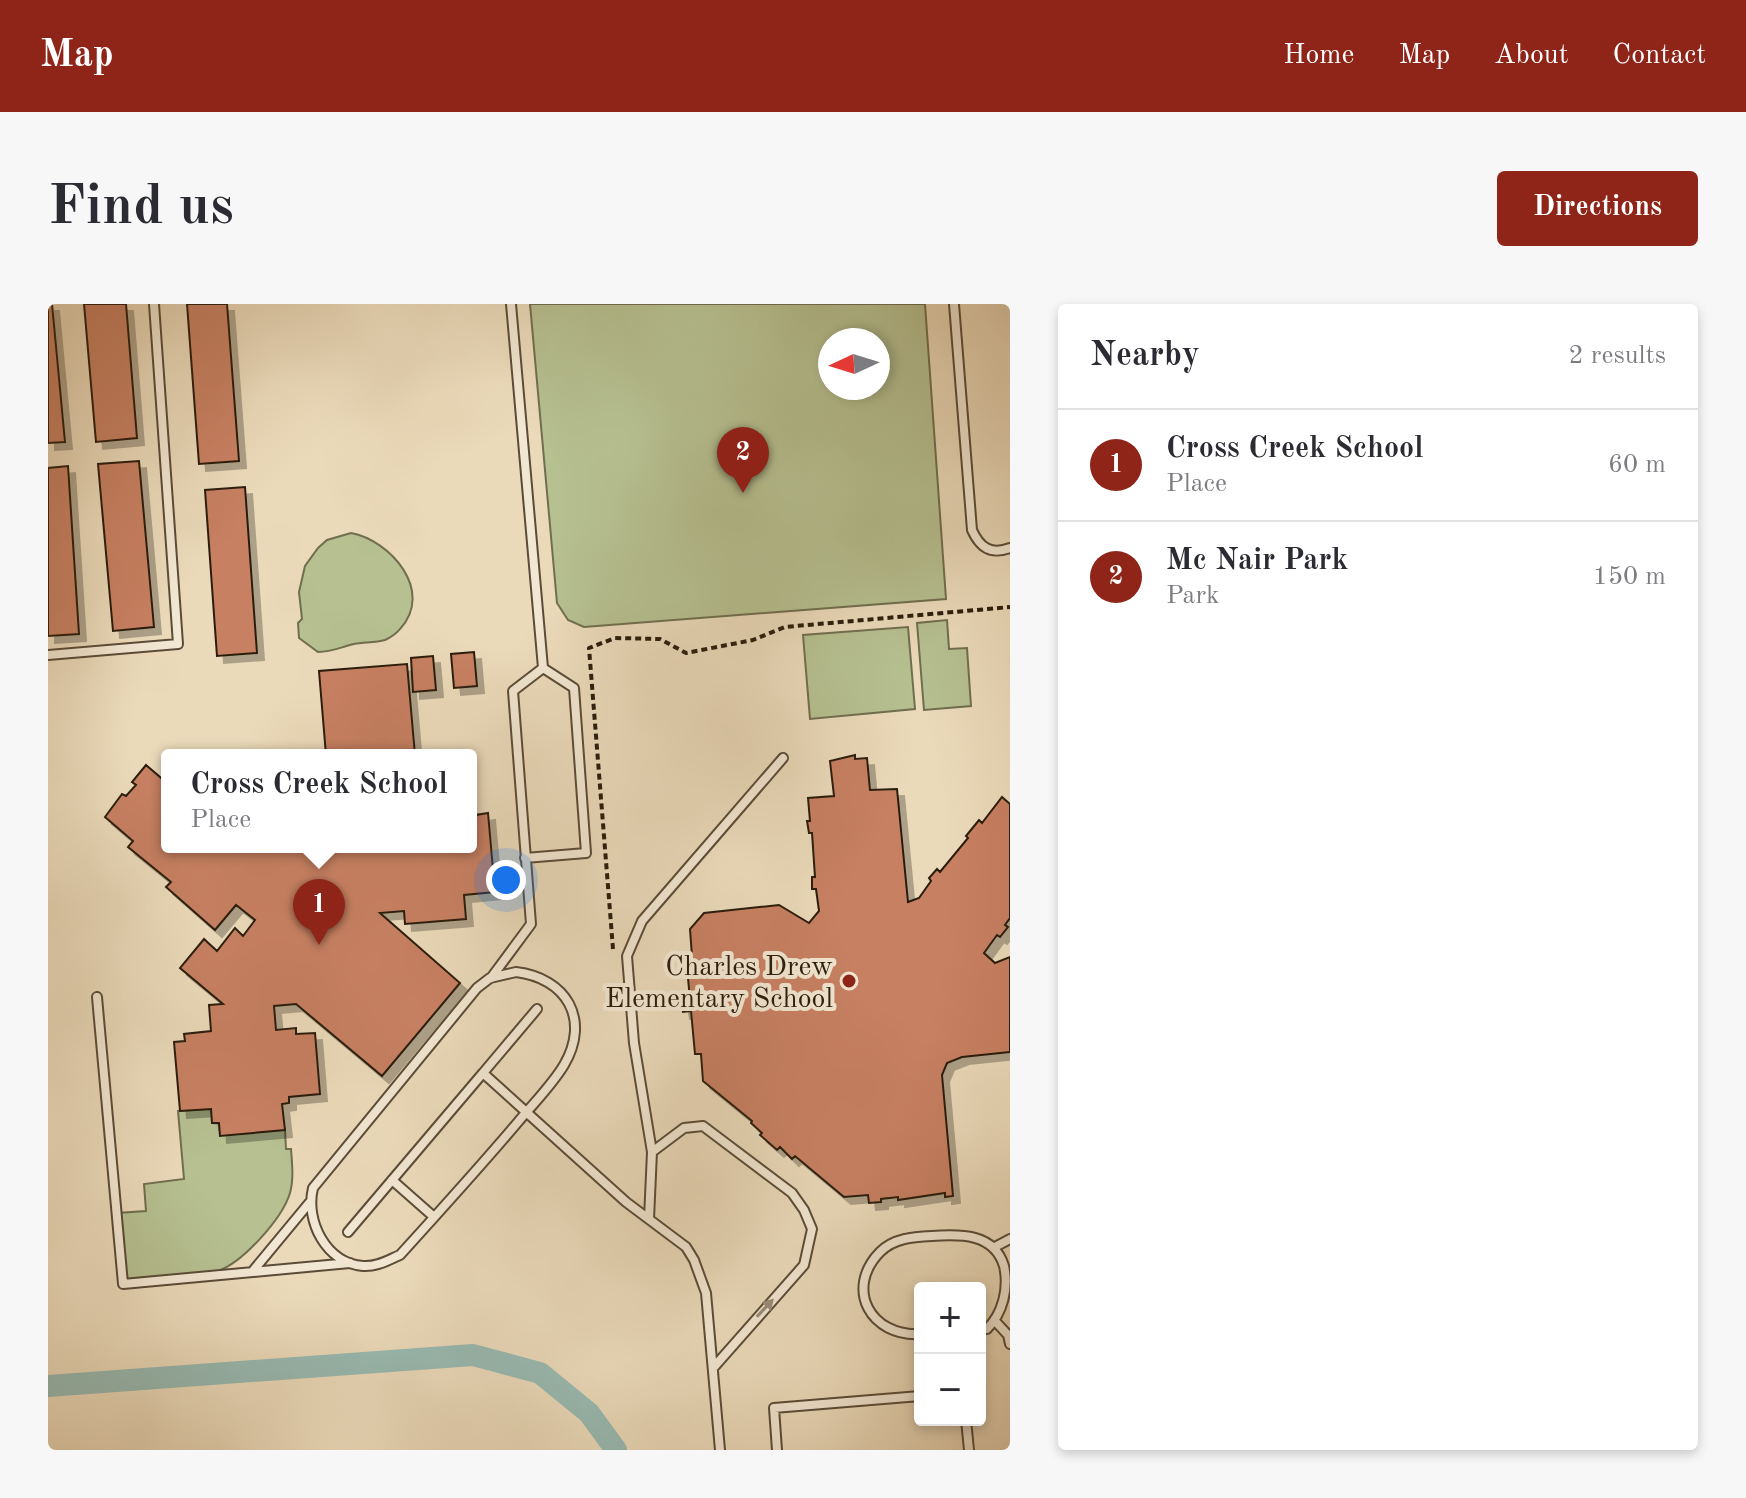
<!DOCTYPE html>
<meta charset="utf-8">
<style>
:root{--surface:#fff;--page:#f7f7f7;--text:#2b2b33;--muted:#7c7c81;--line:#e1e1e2;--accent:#8f2418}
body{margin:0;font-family:"Old Standard TT",serif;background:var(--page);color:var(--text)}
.controls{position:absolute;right:24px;bottom:24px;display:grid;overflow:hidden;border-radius:8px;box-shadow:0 4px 12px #0003}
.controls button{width:72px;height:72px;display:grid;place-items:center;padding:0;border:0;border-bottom:2px solid var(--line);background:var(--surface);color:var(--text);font:40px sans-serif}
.compass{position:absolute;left:770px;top:24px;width:72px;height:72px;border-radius:50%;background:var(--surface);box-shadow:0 4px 12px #0003;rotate:266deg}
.you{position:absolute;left:458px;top:576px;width:28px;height:28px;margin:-20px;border:6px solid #fff;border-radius:50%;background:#1a73e8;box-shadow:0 0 0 12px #1a73e833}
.badge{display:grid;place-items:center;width:52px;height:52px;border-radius:50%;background:var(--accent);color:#fff;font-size:26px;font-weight:700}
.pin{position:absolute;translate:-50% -66px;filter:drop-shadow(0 2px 4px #0008)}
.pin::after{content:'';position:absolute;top:42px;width:28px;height:24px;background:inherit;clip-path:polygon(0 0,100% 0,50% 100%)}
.popup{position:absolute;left:113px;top:445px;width:316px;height:104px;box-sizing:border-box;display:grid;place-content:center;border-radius:8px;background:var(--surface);filter:drop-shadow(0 2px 6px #0005);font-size:26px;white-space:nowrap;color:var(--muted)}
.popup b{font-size:30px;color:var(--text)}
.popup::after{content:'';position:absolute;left:50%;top:100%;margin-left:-16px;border:16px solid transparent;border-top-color:var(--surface)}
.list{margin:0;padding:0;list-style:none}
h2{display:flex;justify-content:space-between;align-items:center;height:104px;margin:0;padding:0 32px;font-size:34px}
h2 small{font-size:26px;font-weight:400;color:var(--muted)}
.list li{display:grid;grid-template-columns:52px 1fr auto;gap:24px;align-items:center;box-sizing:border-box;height:112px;padding:0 32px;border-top:2px solid var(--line)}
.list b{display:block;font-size:30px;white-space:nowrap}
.list p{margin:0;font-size:26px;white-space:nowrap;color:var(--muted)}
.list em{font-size:26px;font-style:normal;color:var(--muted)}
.map{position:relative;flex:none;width:962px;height:1146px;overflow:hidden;border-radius:8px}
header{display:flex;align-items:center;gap:48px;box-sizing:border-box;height:112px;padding:0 40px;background:var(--accent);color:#fff}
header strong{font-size:38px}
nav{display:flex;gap:44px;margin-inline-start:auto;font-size:28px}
.intro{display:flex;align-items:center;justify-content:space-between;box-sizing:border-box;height:192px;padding:0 48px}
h1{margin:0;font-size:56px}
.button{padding:20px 36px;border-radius:8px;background:var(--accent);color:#fff;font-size:28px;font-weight:700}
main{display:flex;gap:48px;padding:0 48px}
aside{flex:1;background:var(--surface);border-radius:8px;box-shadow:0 4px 12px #0003}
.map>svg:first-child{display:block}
.green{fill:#b6c091;stroke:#706e4e;stroke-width:2;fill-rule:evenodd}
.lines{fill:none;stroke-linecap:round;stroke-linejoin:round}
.canal{stroke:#98bab2;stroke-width:22}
.building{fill:#c78062;stroke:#2b1d0c;stroke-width:2;filter:url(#shadow)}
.service-casing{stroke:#5b4c38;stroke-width:12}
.path{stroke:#2b1d0c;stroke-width:4;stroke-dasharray:6 4;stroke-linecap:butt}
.service{stroke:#f2e7d2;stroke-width:8}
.oneway{fill:#988c79}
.poi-dot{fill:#8f2418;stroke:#f2e7d2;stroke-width:3}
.labels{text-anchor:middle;stroke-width:8;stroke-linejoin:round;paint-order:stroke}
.poi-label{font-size:28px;fill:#2b1d0c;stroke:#f2e7d2;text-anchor:end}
</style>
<header>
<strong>Map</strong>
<nav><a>Home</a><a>Map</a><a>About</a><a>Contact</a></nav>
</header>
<div class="intro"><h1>Find us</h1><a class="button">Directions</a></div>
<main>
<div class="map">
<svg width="962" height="1146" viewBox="0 0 962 1146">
<defs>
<filter id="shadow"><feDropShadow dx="7" dy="7" stdDeviation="0" flood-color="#0004"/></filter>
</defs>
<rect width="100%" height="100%" fill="#ebdaba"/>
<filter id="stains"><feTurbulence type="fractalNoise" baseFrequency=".0025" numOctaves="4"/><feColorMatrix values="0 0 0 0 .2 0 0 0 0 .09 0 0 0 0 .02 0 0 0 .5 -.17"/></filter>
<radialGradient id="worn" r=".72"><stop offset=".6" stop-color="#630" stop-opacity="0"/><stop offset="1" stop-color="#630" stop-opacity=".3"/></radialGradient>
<path class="green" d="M482,0H877L898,295L536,323L520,316L509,299ZM830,36V84H782V36Z
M303,229C342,236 387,287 352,325C349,329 342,334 337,336C327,339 316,338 306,340C293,343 284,348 270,348L251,334L250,319L254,315L251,288L257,262L270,244L279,236Z
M899,316L901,345L919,344L923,402L876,406L869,319Z
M860,323L867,405L762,415L755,331Z
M163,805L165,819L237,826L238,845H243C244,859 246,875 242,889C234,915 193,961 167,968C138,976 105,976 75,980L69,909L98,907L96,880L136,875L130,807Z"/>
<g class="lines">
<path class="canal" d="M0,1082L425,1051L492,1069L541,1109L568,1146"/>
</g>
<path class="building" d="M0,0H4L17,138L0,139Z
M36,0H78L89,134L48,138Z
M139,0H179L191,157L151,160Z
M91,157L106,323L65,327L50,160Z
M20,162L31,330L0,332V164Z
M197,183L209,349L169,352L157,186Z
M426,348L429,382L406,384L403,350Z
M385,352L388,386L365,388L363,354Z
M359,360L367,451H278L271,367Z
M807,451V455L819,454L822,486L849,485L860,598L871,594L883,577L881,574L889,565L892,568L920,534L918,532L931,516L934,519L954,493L962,500V614L957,621L960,623L952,633L949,631L936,649L947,659L962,653V748L914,753L899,759L894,771L905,892L897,893V889L850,896V893L833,895V898L821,899L820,891L796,893L747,852L744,855L732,843L729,846L712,831L714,829L703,819L704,817L655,777L653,750H647L643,707L635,708L633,696H642L638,652H644L642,625L656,609L731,601L761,619L771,607L768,585H764V573H767L764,529H761L759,517H762L760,494L786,492L782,457Z
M98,461L119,479V543H423V503H427L428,511L440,509L447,588L416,591L418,615L357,620L356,607L332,609L412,679L334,772L248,700L226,702L228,726L248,724V730L267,729L272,790L241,793V799L234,800L237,826L172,832L171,819H164L163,805L132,807L126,738L137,737L136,730L163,727L161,701L175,700L132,664L156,635L169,647L187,624L195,632L207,616L188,601L167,626L118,583L123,578L80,543L85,537L57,513L74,490L78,492L88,481L84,478Z"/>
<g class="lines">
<defs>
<path id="service" d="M463,0L495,364
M906,0L924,226C932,244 943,251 962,244
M0,351L130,340L106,0
M468,668C518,674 543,715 516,761C504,781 485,800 470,818C432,863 392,907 352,951C340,956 329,963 315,962C278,959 257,917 265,884L429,684L442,674Z
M443,674L483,620L465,387L495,364L526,384L538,549L477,554
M49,693L75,980L302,959
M435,769L489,705
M604,848L636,824L655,822L744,889L756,906L764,925L756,961L666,1063
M344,876L386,913
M601,915L604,848L586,739L579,652L594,617L735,454
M300,928L435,769L578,898L638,943L646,956L658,989L672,1146
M945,944L962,935
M204,968L262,898
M947,1017L960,1031L962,1040
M872,1030C823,1033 796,985 832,948C846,934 865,933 884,932C912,930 946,929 956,962C961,984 955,1009 939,1025H932
M918,1116L921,1146
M729,1146L726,1104L872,1092"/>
</defs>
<use href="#service" class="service-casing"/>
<path class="path" d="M565,645L541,344L567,334L612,335L638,349L705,336L737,323L962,303"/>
<use href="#service" class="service"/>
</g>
<defs><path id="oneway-solid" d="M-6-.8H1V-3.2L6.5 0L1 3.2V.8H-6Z" transform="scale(2)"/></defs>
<use class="oneway" href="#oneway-solid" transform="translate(717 1004) rotate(-47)"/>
<circle class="poi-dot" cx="801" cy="677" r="8"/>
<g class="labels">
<g class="poi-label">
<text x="785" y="671">Charles Drew<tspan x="785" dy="32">Elementary School</tspan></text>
</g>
</g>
<rect width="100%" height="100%" filter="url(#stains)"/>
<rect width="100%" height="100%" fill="url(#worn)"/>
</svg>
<div class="controls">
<button>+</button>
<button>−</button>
</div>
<svg class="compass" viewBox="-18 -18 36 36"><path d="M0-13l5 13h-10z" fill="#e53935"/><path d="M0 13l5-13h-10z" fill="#7c7c81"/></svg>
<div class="you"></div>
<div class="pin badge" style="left:271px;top:641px">1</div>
<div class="popup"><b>Cross Creek School</b>Place</div>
<div class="pin badge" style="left:695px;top:189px">2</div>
</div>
<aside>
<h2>Nearby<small>2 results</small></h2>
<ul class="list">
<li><span class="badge">1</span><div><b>Cross Creek School</b><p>Place</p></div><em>60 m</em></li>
<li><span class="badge">2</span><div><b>Mc Nair Park</b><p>Park</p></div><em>150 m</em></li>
</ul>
</aside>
</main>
